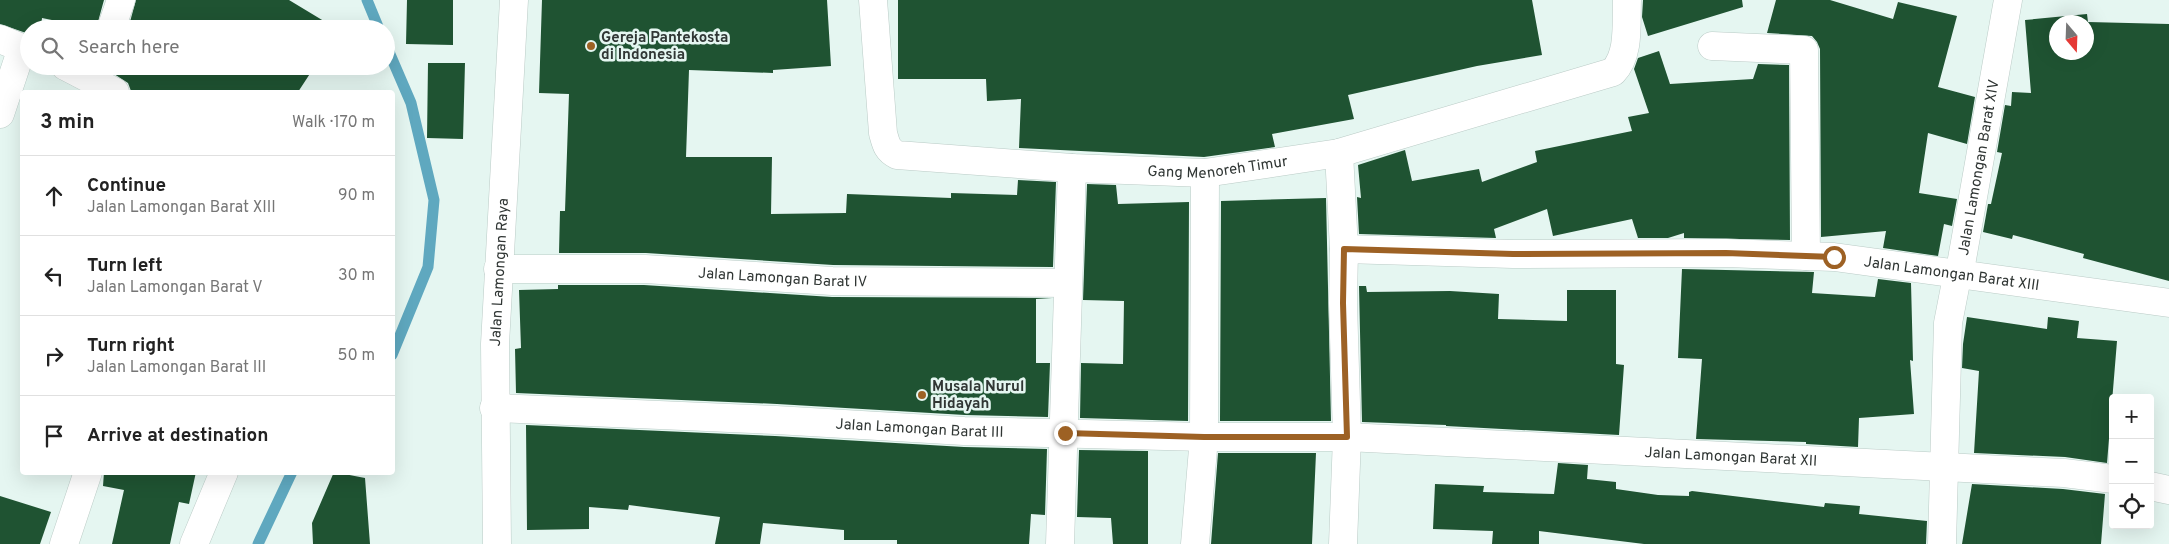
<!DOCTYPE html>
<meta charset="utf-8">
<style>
:root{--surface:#fff;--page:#f6f6f6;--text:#222;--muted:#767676;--line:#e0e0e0}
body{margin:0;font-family:Overpass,sans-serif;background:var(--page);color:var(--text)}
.controls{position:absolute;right:15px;bottom:15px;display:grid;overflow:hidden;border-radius:5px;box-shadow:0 5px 20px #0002}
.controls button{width:45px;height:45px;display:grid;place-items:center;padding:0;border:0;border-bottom:1px solid var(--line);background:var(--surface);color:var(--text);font:25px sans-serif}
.compass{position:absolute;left:2049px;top:15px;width:45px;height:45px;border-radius:50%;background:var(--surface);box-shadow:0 5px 20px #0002;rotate:161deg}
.stop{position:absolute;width:15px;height:15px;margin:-11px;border:4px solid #9d6124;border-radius:50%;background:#fff}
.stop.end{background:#9d6124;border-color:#fff;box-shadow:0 1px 5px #0008}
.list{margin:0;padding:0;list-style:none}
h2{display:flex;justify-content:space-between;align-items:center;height:65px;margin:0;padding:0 20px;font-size:21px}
h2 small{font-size:16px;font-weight:400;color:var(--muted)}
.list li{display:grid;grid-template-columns:32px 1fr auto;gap:15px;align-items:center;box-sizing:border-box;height:80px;padding:0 20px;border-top:1px solid var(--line)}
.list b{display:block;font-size:19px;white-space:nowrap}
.list p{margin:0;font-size:16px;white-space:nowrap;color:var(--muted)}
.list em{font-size:16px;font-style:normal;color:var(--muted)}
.icon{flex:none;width:28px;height:28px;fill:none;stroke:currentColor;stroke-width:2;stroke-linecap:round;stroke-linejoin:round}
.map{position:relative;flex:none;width:2169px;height:544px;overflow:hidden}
.search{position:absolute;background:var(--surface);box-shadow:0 5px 20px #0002;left:20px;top:20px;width:375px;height:55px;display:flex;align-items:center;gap:12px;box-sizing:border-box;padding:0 18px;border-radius:28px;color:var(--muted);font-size:19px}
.panel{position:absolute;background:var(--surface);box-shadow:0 5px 20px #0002;left:20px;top:90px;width:375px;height:385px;border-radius:5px}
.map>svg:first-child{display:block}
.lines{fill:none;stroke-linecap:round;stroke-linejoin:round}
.stream{stroke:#5fa8bf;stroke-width:11}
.building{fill:#1f5332;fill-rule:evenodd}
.minor-casing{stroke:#bacbc6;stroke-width:29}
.tertiary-casing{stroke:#bacbc6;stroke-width:29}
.minor{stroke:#fff;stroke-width:28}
.tertiary{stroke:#fff;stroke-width:28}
.route{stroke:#9d6124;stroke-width:6}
.poi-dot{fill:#9d6124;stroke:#e5f6f1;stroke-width:2}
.labels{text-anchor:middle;stroke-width:5;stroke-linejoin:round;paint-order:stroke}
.poi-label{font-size:15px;font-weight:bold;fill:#303634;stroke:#e5f6f1;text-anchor:start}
.street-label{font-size:15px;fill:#303634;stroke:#e5f6f1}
</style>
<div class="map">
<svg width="2169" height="544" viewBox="0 0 2169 544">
<rect width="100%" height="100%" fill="#e5f6f1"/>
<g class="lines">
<path class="stream" d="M367,0L379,29
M386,45L411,103L434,200L428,267L392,355
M258,544L292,472"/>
</g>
<path class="building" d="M0,0H104L96,29L42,18L41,29H29V34L0,24Z
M136,0H289L337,29H128Z
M407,0H453V45L406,44Z
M542,0H827L831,66L773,70V73L689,70L686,157H772L771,214L846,213L847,194L951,198V193L1017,195L1018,180L1056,182L1053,267L833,265L646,253H559L560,211H565L569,94L539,93Z
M898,0H1532L1542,55L1477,66L1348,95L1354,119L1272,134L1275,147L1204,157L1019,148L1021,99L987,101L986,79H898Z
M1643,0H1742L1743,7L1648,36L1642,17Z
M1776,0H1830L1893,19L1898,2L1957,16L1938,87L1975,97L1967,144L1928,133L1919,193L1957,199L1952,226L1944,224L1938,256L1883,248L1886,231L1821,237L1820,49L1817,42L1812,36L1767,33Z
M2087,14L2088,22L2169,24V281L2083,258L2084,254L2013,235L2012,239L1983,232L1988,204H1991L2002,153L1997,152L2005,105L2011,106L2012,92L2031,93L2025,20ZM2056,22H2086V52H2056Z
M1659,51L1670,84L1753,79L1758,64L1789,65L1790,240L1684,238V233L1668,238H1638L1632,219L1553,236L1547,209L1494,229L1496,238L1359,234L1357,197L1361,198L1358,165L1405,150L1412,181L1479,169L1482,182L1537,162L1535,151L1632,131L1628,117L1649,113L1634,69L1638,58Z
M428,63H465L463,139L427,138Z
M112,66H315L298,92H139L131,91L128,83L111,72Z
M1087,184L1116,185L1118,204L1189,202L1188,421L1080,418L1081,363L1123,364L1124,301L1083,300Z
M1326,198L1331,421H1220L1221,201Z
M1682,269L1814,272L1812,293L1875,297L1878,279L1911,283L1913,361L1910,360L1914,414L1859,418L1858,447L1806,444V442L1696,439L1702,359L1678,358Z
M558,285H644L832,297L1052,298L1036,299V363H1050L1048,417L965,415L777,404L516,393L515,349L521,348L519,290L558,289Z
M1359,286H1366L1367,292L1450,291L1499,294L1498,319L1567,321V290H1616V364L1624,365L1619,435L1446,426V425L1362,422Z
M1967,317L2047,329L2048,317L2079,321L2077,338L2117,341L2107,463L2065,457L1974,453L1979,371L1962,368L1963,344Z
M526,425L775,436L964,447L1047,449L1045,515L1031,514L1029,544H897V540H844V530L763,523L760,544H715L720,517L629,505L628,510L589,507V529L527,530Z
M1079,450L1148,451V544H1113L1111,518L1077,517Z
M1218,453H1316L1312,544H1211Z
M1558,463L1588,465L1587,479L1616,482V489L1658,495L1689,496V492L1692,491L1824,507L1825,503L1860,506L1859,514L1927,521L1926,544H1644L1539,531V544H1492L1493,531L1433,529L1435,484L1484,486L1483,492L1554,494Z
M104,472H196L189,504L179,502L170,544H112L124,490L103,486Z
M334,472L365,478L370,544H313L312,523Z
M1972,484L2063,489L2105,494L2101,544H1962Z
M0,496L51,512L40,544H0Z"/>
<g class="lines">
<defs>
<g id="minor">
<path id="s1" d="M873,0L883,133C886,144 887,150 897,155L1072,168L1205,173L1339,153L1613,72C1630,54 1626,24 1627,0"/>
<path d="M111,29L121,0"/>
<path d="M0,39L29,51"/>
<path d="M1712,46L1804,50L1806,256"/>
<path d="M65,66L115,92"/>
<path d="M0,114L22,48"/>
<path d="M1339,153L1344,249L1343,303L1347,437L1343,544"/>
<path id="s2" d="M1344,249L1513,254L1726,253L1834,257L2169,303"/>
<path id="s3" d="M498,269H645L832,281L1068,283"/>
<path id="s4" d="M494,408L776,420L964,431L1204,437H1347L2064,473L2113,479"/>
<path d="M2150,486L2169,490"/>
<path d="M64,544L88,472"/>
<path d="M194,544L224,472"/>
<path d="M1060,544L1072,168"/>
<path d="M1195,544L1204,437L1205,173"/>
<path id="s5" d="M1942,544L1948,323L1956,282L1959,276L2008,0"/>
</g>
<g id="tertiary">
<path id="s6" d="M497,544L495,344L514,0"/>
</g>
</defs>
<use href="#minor" class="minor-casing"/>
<use href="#tertiary" class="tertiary-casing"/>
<use href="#minor" class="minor"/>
<use href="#tertiary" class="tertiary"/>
</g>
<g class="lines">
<path class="route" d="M1065,433L1204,437H1347L1343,303L1344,249L1513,254L1726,253L1834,257"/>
</g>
<g class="poi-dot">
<circle cx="591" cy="46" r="5"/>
<circle cx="922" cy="395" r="5"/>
</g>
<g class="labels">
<g class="poi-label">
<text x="601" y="42">Gereja Pantekosta<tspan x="601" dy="17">di Indonesia</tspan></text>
<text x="932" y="391">Musala Nurul<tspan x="932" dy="17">Hidayah</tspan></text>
</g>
<g class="street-label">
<text dy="5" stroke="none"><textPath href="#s1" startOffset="482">Gang Menoreh Timur</textPath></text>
<text dy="5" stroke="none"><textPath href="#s5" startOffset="380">Jalan Lamongan Barat XIV</textPath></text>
<text dy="5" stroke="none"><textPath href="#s6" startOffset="272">Jalan Lamongan Raya</textPath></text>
<text dy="5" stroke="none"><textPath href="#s2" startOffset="609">Jalan Lamongan Barat XIII</textPath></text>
<text dy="5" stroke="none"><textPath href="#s3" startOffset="285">Jalan Lamongan Barat IV</textPath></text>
<text dy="5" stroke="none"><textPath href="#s4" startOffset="426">Jalan Lamongan Barat III</textPath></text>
<text dy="5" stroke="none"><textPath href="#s4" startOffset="1238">Jalan Lamongan Barat XII</textPath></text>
</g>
</g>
</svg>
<div class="controls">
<button>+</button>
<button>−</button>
<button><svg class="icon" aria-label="locate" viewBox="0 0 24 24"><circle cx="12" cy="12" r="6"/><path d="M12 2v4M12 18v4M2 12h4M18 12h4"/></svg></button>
</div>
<svg class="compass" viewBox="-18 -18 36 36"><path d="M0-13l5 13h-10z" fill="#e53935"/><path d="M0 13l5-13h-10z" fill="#767676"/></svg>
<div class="stop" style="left:1834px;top:257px"></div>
<div class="stop end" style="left:1065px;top:433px"></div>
<div class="search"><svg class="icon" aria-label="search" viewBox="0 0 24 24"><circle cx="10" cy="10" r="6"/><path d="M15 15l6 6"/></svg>Search here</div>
<section class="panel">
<h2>3 min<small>Walk · 170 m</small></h2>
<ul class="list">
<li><svg class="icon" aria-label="ahead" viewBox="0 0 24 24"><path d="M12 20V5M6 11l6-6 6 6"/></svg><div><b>Continue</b><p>Jalan Lamongan Barat XIII</p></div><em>90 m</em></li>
<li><svg class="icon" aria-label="left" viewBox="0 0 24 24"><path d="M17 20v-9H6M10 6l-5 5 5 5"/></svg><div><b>Turn left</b><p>Jalan Lamongan Barat V</p></div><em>30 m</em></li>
<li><svg class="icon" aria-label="right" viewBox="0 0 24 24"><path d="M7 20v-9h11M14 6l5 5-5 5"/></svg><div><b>Turn right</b><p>Jalan Lamongan Barat III</p></div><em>50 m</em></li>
<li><svg class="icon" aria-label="arrive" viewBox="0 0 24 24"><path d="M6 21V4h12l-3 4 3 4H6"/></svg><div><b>Arrive at destination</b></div></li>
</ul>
</section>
</div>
